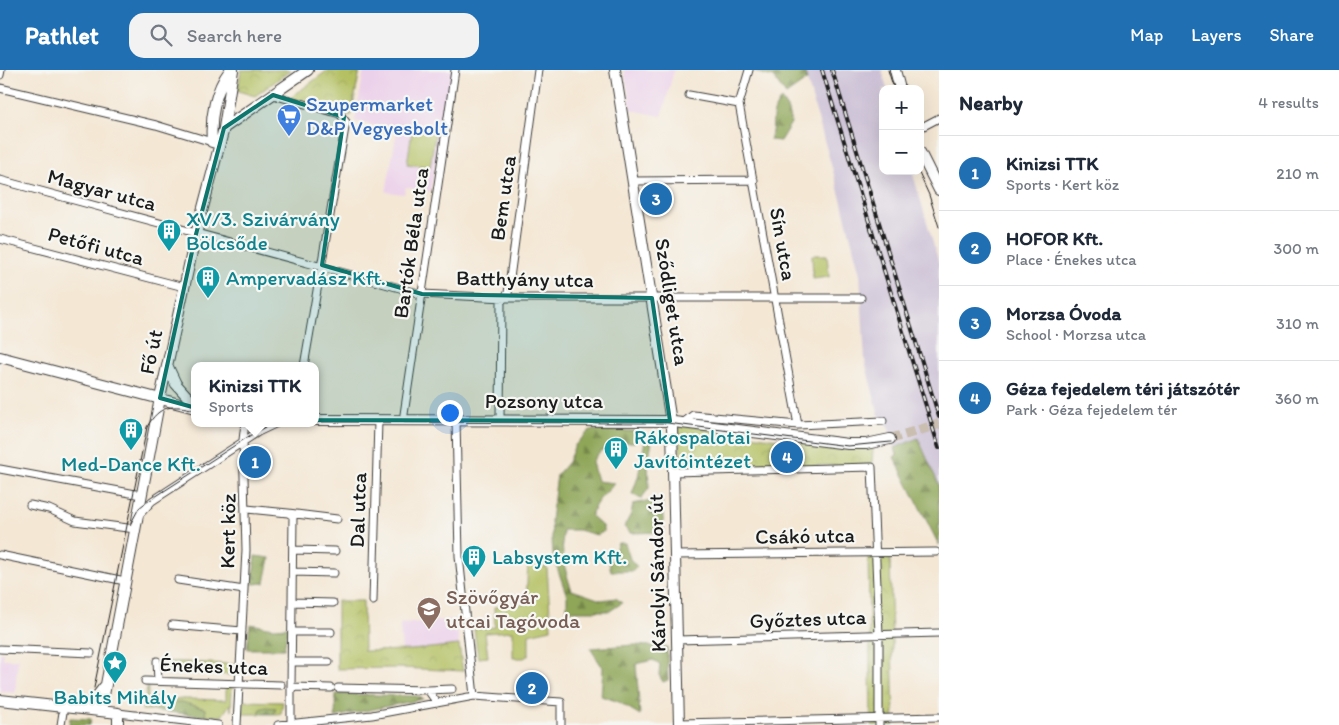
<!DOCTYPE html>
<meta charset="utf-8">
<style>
:root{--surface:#fff;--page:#f2f2f3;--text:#1f2937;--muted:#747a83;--line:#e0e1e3;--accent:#1f6fb2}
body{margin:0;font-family:Itim,sans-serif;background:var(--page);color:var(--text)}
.controls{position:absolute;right:15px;top:15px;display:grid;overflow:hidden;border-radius:10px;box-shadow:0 5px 20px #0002}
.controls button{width:45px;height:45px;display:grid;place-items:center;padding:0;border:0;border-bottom:1px solid var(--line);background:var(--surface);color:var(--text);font:25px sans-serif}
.you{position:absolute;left:449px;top:342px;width:18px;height:18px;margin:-12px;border:4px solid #fff;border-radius:50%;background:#1a73e8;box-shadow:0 0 0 8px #1a73e833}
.badge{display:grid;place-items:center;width:32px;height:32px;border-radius:50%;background:var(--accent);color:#fff;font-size:16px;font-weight:700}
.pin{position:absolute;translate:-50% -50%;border:2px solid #fff;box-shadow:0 1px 5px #0006}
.popup{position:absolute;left:191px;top:292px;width:128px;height:65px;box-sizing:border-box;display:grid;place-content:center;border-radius:10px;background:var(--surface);filter:drop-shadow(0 1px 4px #0005);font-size:16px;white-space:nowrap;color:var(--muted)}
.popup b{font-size:19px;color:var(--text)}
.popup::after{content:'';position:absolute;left:50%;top:100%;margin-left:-10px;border:10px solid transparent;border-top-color:var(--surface)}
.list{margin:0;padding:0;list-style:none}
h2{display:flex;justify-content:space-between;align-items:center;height:65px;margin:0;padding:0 20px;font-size:21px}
h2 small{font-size:16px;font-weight:400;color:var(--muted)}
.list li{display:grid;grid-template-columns:32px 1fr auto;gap:15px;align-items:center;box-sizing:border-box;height:75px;padding:0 20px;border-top:1px solid var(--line)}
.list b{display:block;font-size:19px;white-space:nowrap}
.list p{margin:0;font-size:16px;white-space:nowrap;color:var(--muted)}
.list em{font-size:16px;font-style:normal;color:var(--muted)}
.icon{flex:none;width:28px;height:28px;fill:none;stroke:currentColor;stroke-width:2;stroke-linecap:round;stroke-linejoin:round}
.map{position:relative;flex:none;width:939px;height:655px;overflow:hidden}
header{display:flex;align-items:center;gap:30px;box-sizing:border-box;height:70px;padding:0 25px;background:var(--accent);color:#fff}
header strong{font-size:24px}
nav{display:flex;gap:28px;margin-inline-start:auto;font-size:18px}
.search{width:350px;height:45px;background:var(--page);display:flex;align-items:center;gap:12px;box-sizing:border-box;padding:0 18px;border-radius:15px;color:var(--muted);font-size:19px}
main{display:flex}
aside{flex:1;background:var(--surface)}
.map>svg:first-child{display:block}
.built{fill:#ecd1ea}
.railway{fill:#cbbfd5}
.green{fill:#b4c062;stroke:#686e3f}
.forest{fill:url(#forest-firs);stroke:#56613a}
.park{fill:url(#park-crowns);stroke:#686e3f}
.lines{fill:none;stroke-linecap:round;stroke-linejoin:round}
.secondary-tunnel{stroke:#c9beaf;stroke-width:10;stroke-dasharray:10 5;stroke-linecap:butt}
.street-casing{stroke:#3c3a38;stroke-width:9}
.secondary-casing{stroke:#3c3a38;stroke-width:12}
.street{stroke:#fff;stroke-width:7}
.secondary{stroke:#fff;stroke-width:10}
.tram{stroke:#1c1c1c;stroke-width:1}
.rail-casing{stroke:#1c1c1c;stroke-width:4}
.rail{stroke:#f6f6f2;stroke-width:2;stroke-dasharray:5.5;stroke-linecap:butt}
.marked{fill:#0f766e;fill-opacity:0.2;stroke:#0f766e;stroke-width:4;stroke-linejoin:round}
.labels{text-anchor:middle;stroke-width:4.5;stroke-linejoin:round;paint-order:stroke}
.shop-label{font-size:21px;fill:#366cbe;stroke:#f6f6f2;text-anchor:start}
.street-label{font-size:21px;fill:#1c1c1c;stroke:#f6f6f2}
.culture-label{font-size:21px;fill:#0d838f;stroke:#f6f6f2;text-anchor:start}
.education-label{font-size:21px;fill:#785e54;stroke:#f6f6f2;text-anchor:start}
</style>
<header>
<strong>Pathlet</strong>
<div class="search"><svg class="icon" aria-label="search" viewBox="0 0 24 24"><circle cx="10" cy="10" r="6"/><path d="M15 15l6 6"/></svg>Search here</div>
<nav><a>Map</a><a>Layers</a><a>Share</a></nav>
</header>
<main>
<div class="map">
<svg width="939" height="655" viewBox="0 0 939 655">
<defs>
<pattern id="forest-firs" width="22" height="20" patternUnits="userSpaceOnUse" patternTransform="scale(1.25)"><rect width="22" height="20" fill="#8fa658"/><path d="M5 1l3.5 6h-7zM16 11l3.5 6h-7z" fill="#748648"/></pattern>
<pattern id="park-crowns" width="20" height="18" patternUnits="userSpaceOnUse" patternTransform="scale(1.25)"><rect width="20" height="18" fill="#b4c062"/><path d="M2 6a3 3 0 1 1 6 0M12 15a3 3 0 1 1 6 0" fill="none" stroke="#9aa454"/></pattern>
</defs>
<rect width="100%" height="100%" fill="#f6f6f2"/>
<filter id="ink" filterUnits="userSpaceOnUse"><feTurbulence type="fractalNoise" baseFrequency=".02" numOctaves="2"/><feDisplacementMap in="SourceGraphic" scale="10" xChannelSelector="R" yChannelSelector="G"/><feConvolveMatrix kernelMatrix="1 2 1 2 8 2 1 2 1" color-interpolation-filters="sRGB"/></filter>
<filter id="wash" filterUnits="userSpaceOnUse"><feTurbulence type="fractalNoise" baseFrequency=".0096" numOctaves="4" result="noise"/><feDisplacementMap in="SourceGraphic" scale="20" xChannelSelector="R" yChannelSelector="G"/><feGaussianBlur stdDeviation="1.12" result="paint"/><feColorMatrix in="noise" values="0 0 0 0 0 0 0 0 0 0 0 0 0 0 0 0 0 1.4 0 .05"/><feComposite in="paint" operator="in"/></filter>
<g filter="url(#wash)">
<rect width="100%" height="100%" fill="#f4e7d4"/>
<path class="built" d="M364,0H454L430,122L406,117L404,124L386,122L397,61L355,51Z
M624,0H674L662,46L632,40Z
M665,117L666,124H669V136L644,138L643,119Z
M456,549L459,575L402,581L400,554Z
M0,583H3V589H18L15,623L0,621Z"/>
<path class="railway" d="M804,0H882L887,19H883V101H912L939,193V415L920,371L917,369L895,378L889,359L878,343L865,291L860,204L841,129Z"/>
<path class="green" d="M413,55L436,59L430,97L407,94Z
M812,185H827L829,207L813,209Z
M528,491L547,498L551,559L529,564V585L524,588H513V561L485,563L488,587L478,588L474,559L495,557L494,537L526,534Z
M148,614V628L226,630V617H232L231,641L230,634L222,646H205L206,639L147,632L150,640H142Z
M243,631L283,632L281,644H274L276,638L260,639V644H243Z"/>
<path class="forest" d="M755,0H804L807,10L786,25L773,7L755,2Z
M781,29L787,38L791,53L780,71L770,70C776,52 768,47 781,29Z
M590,360L636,361L635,372C615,373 604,373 592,392L597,411L615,413C604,426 596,429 591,446L603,457V462L597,465L578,460H563C561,482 564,500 572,520L601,530L616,528L622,533L610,541H567V526L553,486L551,450L557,405L568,392L575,375Z
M918,368L939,415V475L894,387L897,385L895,378Z
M645,370L652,371L648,393L649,418L641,429L632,424L638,407Z
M642,432H662L664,462L630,463L624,457L631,444L633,434Z
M618,473H625L630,489L637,497L633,501H611L609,493Z
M255,486L270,488L265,513L253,514Z
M250,554L274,558L288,557L284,579H247Z
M634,575L667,577L668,610L663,612L659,605L660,594L653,590L636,594L640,645L619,632L601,626L603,598L590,578Z
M336,624L416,626L423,629L335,647Z
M147,632H182L206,639L205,646L150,640Z
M266,637L276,638L274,644H260V639Z
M70,648L91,649L90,655H69Z"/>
<path class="park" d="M241,0H291L255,26L238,21Z
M328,0H360L351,46L290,28Z
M691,356L838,378L873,379L872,395L681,397L679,357Z
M868,485H890L894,655H871Z
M337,531H363L364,581L411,580L459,575L463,601L399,598L337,599Z
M157,591L233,594V605L157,601Z"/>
</g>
<g filter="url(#ink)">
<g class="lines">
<path class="secondary-tunnel" d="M890,369L939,354"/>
<defs>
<path id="street" d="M749,0L739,34L798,355
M0,5L1,0
M0,18L156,55L212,72
M273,25L340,44L346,52L304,296
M689,25L739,34
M920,58L939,48
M0,110L422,224L505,228H861
M634,111L754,110
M0,169L184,217
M500,349L501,232L508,223L538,0
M456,350L459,486L474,626
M403,351L455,0
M684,352L693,345L798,355L883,351
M0,399L141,425
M673,402L872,397L879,564V655
M30,435L49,439L75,451L135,459
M247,439L288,443L293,446L291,617L331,618
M288,443L337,449
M139,445L152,431L258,362L277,353
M294,480L335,481
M0,485L125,511
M675,485L936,482
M293,502L334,503
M178,510L244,520
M373,531L378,351
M293,532L333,533
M172,555L242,561
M292,562H331
M677,570L939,563
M0,579L91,583
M157,591L158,611
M291,592H329
M145,611L281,615
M291,617V654
M338,618L428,620L437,633
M428,620L452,619
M118,643L218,655
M679,653L939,647
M61,655L64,636
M237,655L246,480L243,370L245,353
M278,655L372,645L474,626L561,632V655"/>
<path id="secondary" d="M615,0L672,358L679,655
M895,0L900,19
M224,58L308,0
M219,74L212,72C210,47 215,20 230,0
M920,82L939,120
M0,287L195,338
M168,297L176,314L195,335
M315,350L666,351L848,374H866L890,369
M0,630L118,643V655
M84,638L94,630L104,617
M101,641L160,328L195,168L224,58L233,0"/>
</defs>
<use href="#street" class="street-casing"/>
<use href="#secondary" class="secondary-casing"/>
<use href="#street" class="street"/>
<use href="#secondary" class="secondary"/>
<path class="tram" d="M888,0L894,19
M918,101L929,125L939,157
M315,352L667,353L848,376L891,372
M131,453L139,438L144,434L257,361L267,356L284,353
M94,618L147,357C159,335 173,334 195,340"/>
<defs>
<path id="rail" d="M822,0L939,378
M832,0L939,347"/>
</defs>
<use href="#rail" class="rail-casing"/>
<use href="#rail" class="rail"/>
</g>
</g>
<path class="marked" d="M273,25L344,47L322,195L422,224L652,228L670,351L264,350L214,343L160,328L195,168L224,58Z"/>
<defs>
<symbol id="supermarket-pin" viewBox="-11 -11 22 30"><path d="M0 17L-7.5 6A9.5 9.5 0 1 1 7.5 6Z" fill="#3f7fe0" stroke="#f6f6f2"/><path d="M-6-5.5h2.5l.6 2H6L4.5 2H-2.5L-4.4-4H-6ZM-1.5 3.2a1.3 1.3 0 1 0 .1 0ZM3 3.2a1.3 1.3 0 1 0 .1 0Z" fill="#fff"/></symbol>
<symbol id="building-pin" viewBox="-11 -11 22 30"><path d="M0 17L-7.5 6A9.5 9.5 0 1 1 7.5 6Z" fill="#0f9aa8" stroke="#f6f6f2"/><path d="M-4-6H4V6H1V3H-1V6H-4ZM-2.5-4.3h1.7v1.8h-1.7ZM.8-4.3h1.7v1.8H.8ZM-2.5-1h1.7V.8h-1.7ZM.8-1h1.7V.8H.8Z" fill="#fff"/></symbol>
<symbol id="school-pin" viewBox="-11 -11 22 30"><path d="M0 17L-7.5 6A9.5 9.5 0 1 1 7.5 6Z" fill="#8d6e63" stroke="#f6f6f2"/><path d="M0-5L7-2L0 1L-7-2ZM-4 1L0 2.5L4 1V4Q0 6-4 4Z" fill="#fff"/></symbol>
<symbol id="sight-pin" viewBox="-11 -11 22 30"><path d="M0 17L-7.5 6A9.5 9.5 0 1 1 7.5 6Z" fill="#0f9aa8" stroke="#f6f6f2"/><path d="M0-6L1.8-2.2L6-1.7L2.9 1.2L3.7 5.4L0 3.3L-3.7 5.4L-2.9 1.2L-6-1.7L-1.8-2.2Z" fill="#fff"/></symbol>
</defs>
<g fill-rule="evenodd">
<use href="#supermarket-pin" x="275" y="32" width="28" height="38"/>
<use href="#building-pin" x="155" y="147" width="28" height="38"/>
<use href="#building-pin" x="194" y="194" width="28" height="38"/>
<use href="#building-pin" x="117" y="346" width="28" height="38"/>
<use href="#building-pin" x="602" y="365" width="28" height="38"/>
<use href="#building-pin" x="460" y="473" width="28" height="38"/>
<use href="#school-pin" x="415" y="525" width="28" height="38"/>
<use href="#sight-pin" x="101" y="579" width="28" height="38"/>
</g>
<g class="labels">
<g class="shop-label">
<text x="306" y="41">Szupermarket<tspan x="306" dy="24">D&amp;P Vegyesbolt</tspan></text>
</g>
<g class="street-label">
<text transform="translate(102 120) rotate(15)" y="7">Magyar utca</text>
<text transform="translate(503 128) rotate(-82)" y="7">Bem utca</text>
<text transform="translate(411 173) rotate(-82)" y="7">Bartók Béla utca</text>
<text transform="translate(783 174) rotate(80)" y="7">Sín utca</text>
<text transform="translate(96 176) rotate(15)" y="7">Petőfi utca</text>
<text transform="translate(525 209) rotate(1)" y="7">Batthyány utca</text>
<text transform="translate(672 232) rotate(81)" y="7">Sződliget utca</text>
<text transform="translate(151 282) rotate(-78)" y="7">Fő út</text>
<text x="544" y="338">Pozsony utca</text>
<text transform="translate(358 440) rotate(-88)" y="7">Dal utca</text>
<text transform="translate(228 461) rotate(-89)" y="7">Kert köz</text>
<text transform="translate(805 466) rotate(-1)" y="7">Csákó utca</text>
<text transform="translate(657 503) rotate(-91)" y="7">Károlyi Sándor út</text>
<text transform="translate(808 549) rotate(-2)" y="7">Győztes utca</text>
<text transform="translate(214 596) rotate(2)" y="7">Énekes utca</text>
</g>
<g class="culture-label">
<text x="186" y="156">XV/3. Szivárvány<tspan x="186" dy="24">Bölcsőde</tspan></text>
<text x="226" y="215">Ampervadász Kft.</text>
<text x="634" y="374">Rákospalotai<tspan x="634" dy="24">Javítóintézet</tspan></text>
<text x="131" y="401" text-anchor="middle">Med-Dance Kft.</text>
<text x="492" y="494">Labsystem Kft.</text>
<text x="115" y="634" text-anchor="middle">Babits Mihály</text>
</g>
<g class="education-label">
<text x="446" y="534">Szövőgyár<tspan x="446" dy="24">utcai Tagóvoda</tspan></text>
</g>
</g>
</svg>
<div class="controls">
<button>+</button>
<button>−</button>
</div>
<div class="you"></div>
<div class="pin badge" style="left:255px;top:392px">1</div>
<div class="popup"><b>Kinizsi TTK</b>Sports</div>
<div class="pin badge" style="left:532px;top:618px">2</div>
<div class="pin badge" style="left:656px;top:129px">3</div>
<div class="pin badge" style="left:787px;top:387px">4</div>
</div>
<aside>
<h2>Nearby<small>4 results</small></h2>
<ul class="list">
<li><span class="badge">1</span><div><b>Kinizsi TTK</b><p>Sports · Kert köz</p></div><em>210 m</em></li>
<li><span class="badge">2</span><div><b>HOFOR Kft.</b><p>Place · Énekes utca</p></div><em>300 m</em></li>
<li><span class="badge">3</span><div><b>Morzsa Óvoda</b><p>School · Morzsa utca</p></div><em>310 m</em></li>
<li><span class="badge">4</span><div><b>Géza fejedelem téri játszótér</b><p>Park · Géza fejedelem tér</p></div><em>360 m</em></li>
</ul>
</aside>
</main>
